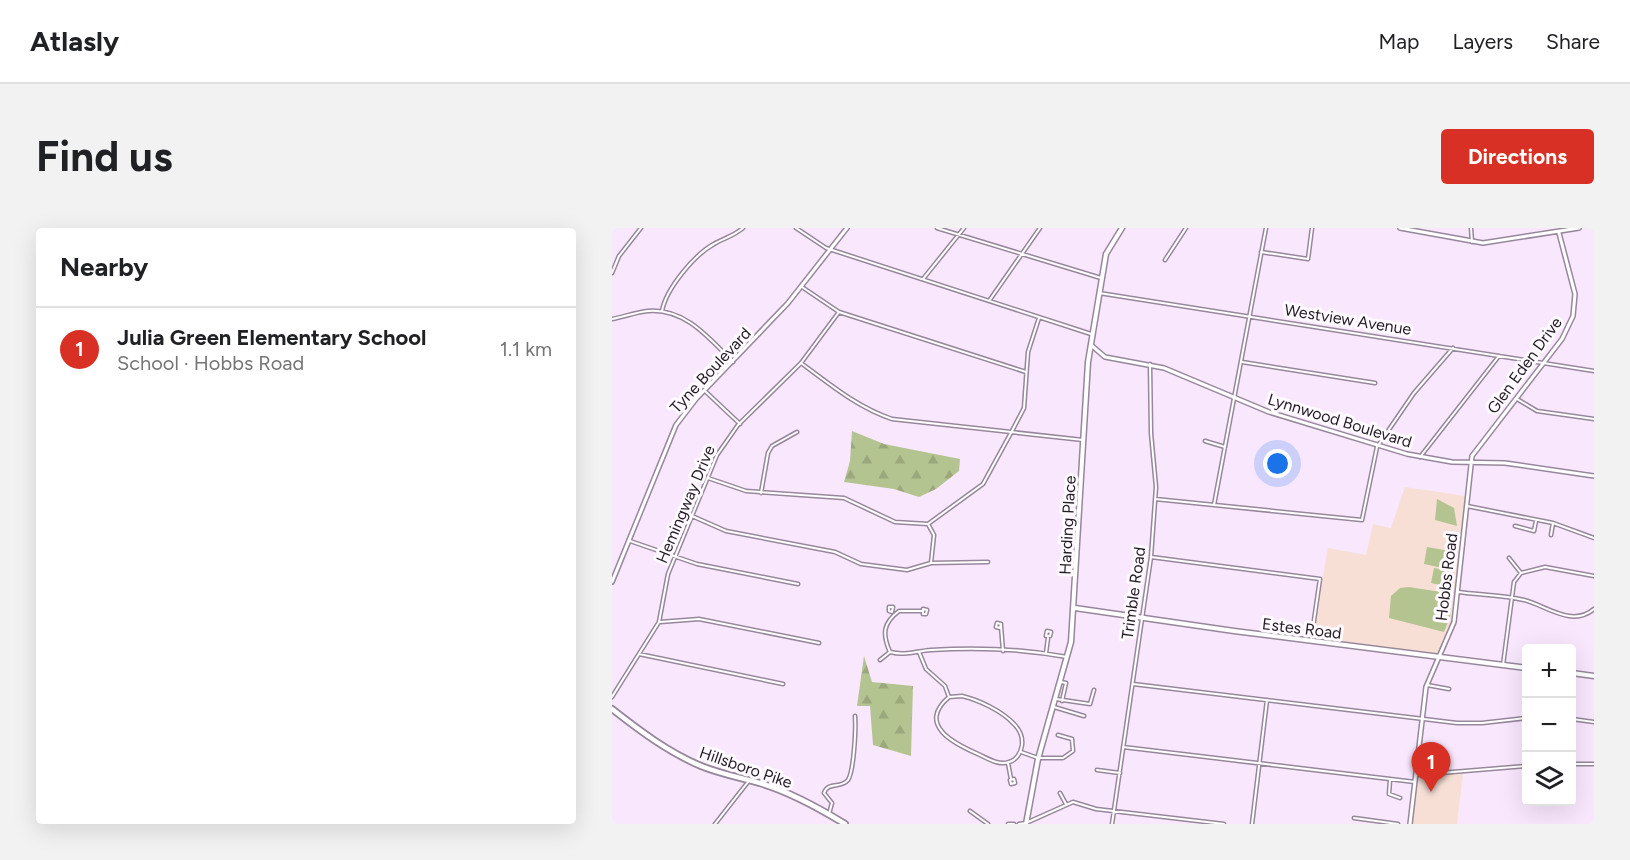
<!DOCTYPE html>
<meta charset="utf-8">
<style>
:root{--surface:#fff;--page:#f2f2f2;--text:#202124;--muted:#757577;--line:#e0e0e0;--accent:#d93025}
body{margin:0;font-family:Figtree,sans-serif;background:var(--page);color:var(--text)}
.controls{position:absolute;right:18px;bottom:18px;display:grid;overflow:hidden;border-radius:6px;box-shadow:0 6px 24px #0002}
.controls button{width:54px;height:54px;display:grid;place-items:center;padding:0;border:0;border-bottom:2px solid var(--line);background:var(--surface);color:var(--text);font:30px sans-serif}
.you{position:absolute;left:666px;top:236px;width:21px;height:21px;margin:-15px;border:4px solid #fff;border-radius:50%;background:#1a73e8;box-shadow:0 0 0 9px #1a73e833}
.badge{display:grid;place-items:center;width:39px;height:39px;border-radius:50%;background:var(--accent);color:#fff;font-size:20px;font-weight:700}
.pin{position:absolute;translate:-50% -50px;filter:drop-shadow(0 2px 3px #0008)}
.pin::after{content:'';position:absolute;top:32px;width:21px;height:18px;background:inherit;clip-path:polygon(0 0,100% 0,50% 100%)}
.list{margin:0;padding:0;list-style:none}
h2{display:flex;justify-content:space-between;align-items:center;height:78px;margin:0;padding:0 24px;font-size:26px}
h2 small{font-size:20px;font-weight:400;color:var(--muted)}
.list li{display:grid;grid-template-columns:39px 1fr auto;gap:18px;align-items:center;box-sizing:border-box;height:84px;padding:0 24px;border-top:2px solid var(--line)}
.list b{display:block;font-size:22px;white-space:nowrap}
.list p{margin:0;font-size:20px;white-space:nowrap;color:var(--muted)}
.list em{font-size:20px;font-style:normal;color:var(--muted)}
.icon{flex:none;width:33px;height:33px;fill:none;stroke:currentColor;stroke-width:2;stroke-linecap:round;stroke-linejoin:round}
.map{position:relative;flex:none;width:982px;height:596px;overflow:hidden;border-radius:6px}
header{display:flex;align-items:center;gap:36px;box-sizing:border-box;height:84px;padding:0 30px;background:var(--surface);border-bottom:2px solid var(--line)}
header strong{font-size:28px}
nav{display:flex;gap:33px;margin-inline-start:auto;font-size:21px}
.intro{display:flex;align-items:center;justify-content:space-between;box-sizing:border-box;height:144px;padding:0 36px}
h1{margin:0;font-size:42px}
.button{padding:15px 27px;border-radius:6px;background:var(--accent);color:#fff;font-size:21px;font-weight:700}
main{display:flex;gap:36px;padding:0 36px}
aside{flex:1;background:var(--surface);border-radius:6px;box-shadow:0 6px 24px #0002}
.map>svg:first-child{display:block}
.education{fill:#f7dfd5}
.forest{fill:url(#forest-firs)}
.garden{fill:#b3c490}
.lines{fill:none;stroke-linecap:round;stroke-linejoin:round}
.minor-casing{stroke:#97879c;stroke-width:5}
.tertiary-casing{stroke:#97879c;stroke-width:6}
.secondary-casing{stroke:#97879c;stroke-width:7}
.primary-casing{stroke:#97879c;stroke-width:8}
.minor{stroke:#fff;stroke-width:2}
.tertiary{stroke:#fff;stroke-width:3}
.secondary{stroke:#fff;stroke-width:4}
.primary{stroke:#fff;stroke-width:4.5}
.labels{text-anchor:middle;stroke-width:6;stroke-linejoin:round;paint-order:stroke}
.street-label{font-size:16px;fill:#221b23;stroke:#fefaff}
</style>
<header>
<strong>Atlasly</strong>
<nav><a>Map</a><a>Layers</a><a>Share</a></nav>
</header>
<div class="intro"><h1>Find us</h1><a class="button">Directions</a></div>
<main>
<aside>
<h2>Nearby<small></small></h2>
<ul class="list">
<li><span class="badge">1</span><div><b>Julia Green Elementary School</b><p>School · Hobbs Road</p></div><em>1.1 km</em></li>
</ul>
</aside>
<div class="map">
<svg width="982" height="596" viewBox="0 0 982 596">
<defs>
<pattern id="forest-firs" width="22" height="20" patternUnits="userSpaceOnUse" patternTransform="scale(1.5)"><rect width="22" height="20" fill="#b3c490"/><path d="M5 1l3.5 6h-7zM16 11l3.5 6h-7z" fill="#9aa87c"/></pattern>
</defs>
<rect width="100%" height="100%" fill="#f9e7fe"/>
<path class="education" d="M793,259L853,268L839,393L826,426L703,411L701,406L716,320L754,327L761,296L779,300Z
M851,545L845,596H799L805,549Z"/>
<path class="forest" d="M240,203L272,216L348,231L347,243L324,261L307,269L282,261L232,254L238,233Z
M252,428L260,454L301,458L299,528L261,517L258,478H245Z"/>
<path class="garden" d="M825,271L842,280L845,298L823,292Z
M815,319L843,324L840,342L812,336Z
M822,340L840,343L837,359L819,355Z
M797,359L829,364L840,370L838,389L832,404L777,390L779,368L788,360Z"/>
<g class="lines">
<defs>
<path id="minor" d="M184,0L214,20L479,106
M325,0L489,50
M859,0L860,14
M649,24L696,31L700,0
M553,32L574,0
M0,45L7,28L29,0
M311,51L352,0
M190,59L227,84L414,144
M487,65L982,143
M377,73L428,0
M50,83C54,61 82,27 102,16C112,10 122,8 131,0
M0,91C12,89 24,84 36,83C73,80 97,110 121,134
M630,134L763,155
M189,135C219,157 245,179 280,191L471,212
M93,163L128,196
M905,171L925,183L982,191
M593,213L613,219
M808,229L887,128
M96,250L134,263L232,270L283,294L316,296L371,256L400,203L412,180L416,124L427,90
M149,265L156,225L160,218L185,204
M543,271L750,292L765,219L802,165L841,120
M602,277L654,0
M855,278L941,295L982,310
M80,288L114,303L223,324L249,336L295,342L319,335L376,334
M316,296L322,307L319,335
M903,298L922,303L924,293
M939,307L941,295
M18,313L85,336L186,356
M539,329L708,351L699,413
M897,330L909,345
M846,364C868,367 891,367 912,372C933,377 960,400 982,381
M277,379H281L280,384L277,383Z
M311,381L315,382L314,386H311Z
M310,383H287C271,395 270,406 278,424C294,428 304,423 319,422C364,419 411,421 455,429
M48,394L87,391L207,415
M385,395L389,396L388,400L384,399Z
M389,398L391,423
M435,403L439,404L438,408H434Z
M307,424L314,441L333,458L337,469
M434,425L436,410
M27,426L171,456
M268,432L278,424
M891,437L902,354L909,345L933,339L982,348
M449,454L454,455L450,473
M521,456L845,495H870L915,490
M815,457L837,461
M350,468C367,472 390,483 402,496C408,502 411,508 410,517C409,524 405,532 397,534C387,538 375,530 366,526C343,516 304,497 337,469Z
M0,469L47,394L56,346L105,227L126,197L189,135L227,84
M444,471L478,476L482,462
M442,479L472,488
M960,491L982,494
M511,519L803,554
M409,524L426,530
M427,530H451L461,523L460,511L446,507
M396,535L399,551
M960,536H982
M485,542L508,545
M804,547L915,538
M402,551L403,555L399,556L398,552Z
M778,551L777,566L788,570
M448,565L454,576
M358,583L376,596
M217,586L220,575L212,565C216,553 229,561 236,552C242,543 244,500 243,488
M742,590L786,596
M103,596L136,554
M396,596H402
M407,596L414,595L461,574L484,581L612,596
M500,596L539,329L544,259L539,205L538,136
M640,596L655,472"/>
<path id="tertiary" d="M788,0L871,15L967,0
M479,117L493,129L552,140L657,184L795,226L840,234L893,235L982,248
M0,354L64,197L84,171L176,75L235,0
M798,596L814,459L842,394L860,228L950,111L961,88L963,66L947,5"/>
<path id="secondary" d="M463,380L622,403L915,440
M960,445L982,448
M414,596L426,531L459,414L476,134L494,26L510,0"/>
<path id="primary" d="M0,481C28,503 56,524 89,538C109,546 130,550 151,556C180,565 207,580 233,596"/>
</defs>
<use href="#minor" class="minor-casing"/>
<use href="#tertiary" class="tertiary-casing"/>
<use href="#secondary" class="secondary-casing"/>
<use href="#primary" class="primary-casing"/>
<use href="#minor" class="minor"/>
<use href="#tertiary" class="tertiary"/>
<use href="#secondary" class="secondary"/>
<use href="#primary" class="primary"/>
</g>
<g class="labels">
<g class="street-label">
<text transform="translate(736 91) rotate(9)" y="6">Westview Avenue</text>
<text transform="translate(912 137) rotate(-54)" y="6">Glen Eden Drive</text>
<text transform="translate(98 142) rotate(-47)" y="6">Tyne Boulevard</text>
<text transform="translate(728 192) rotate(17)" y="6">Lynnwood Boulevard</text>
<text transform="translate(73 276) rotate(-67)" y="6">Hemingway Drive</text>
<text transform="translate(455 297) rotate(-87)" y="6">Harding Place</text>
<text transform="translate(834 349) rotate(-83)" y="6">Hobbs Road</text>
<text transform="translate(521 365) rotate(-82)" y="6">Trimble Road</text>
<text transform="translate(690 400) rotate(7)" y="6">Estes Road</text>
<text transform="translate(134 539) rotate(19)" y="6">Hillsboro Pike</text>
</g>
</g>
</svg>
<div class="controls">
<button>+</button>
<button>−</button>
<button><svg class="icon" aria-label="layers" viewBox="0 0 24 24"><path d="M12 4l9 5-9 5-9-5zM3 14l9 5 9-5"/></svg></button>
</div>
<div class="you"></div>
<div class="pin badge" style="left:819px;top:564px">1</div>
</div>
</main>
